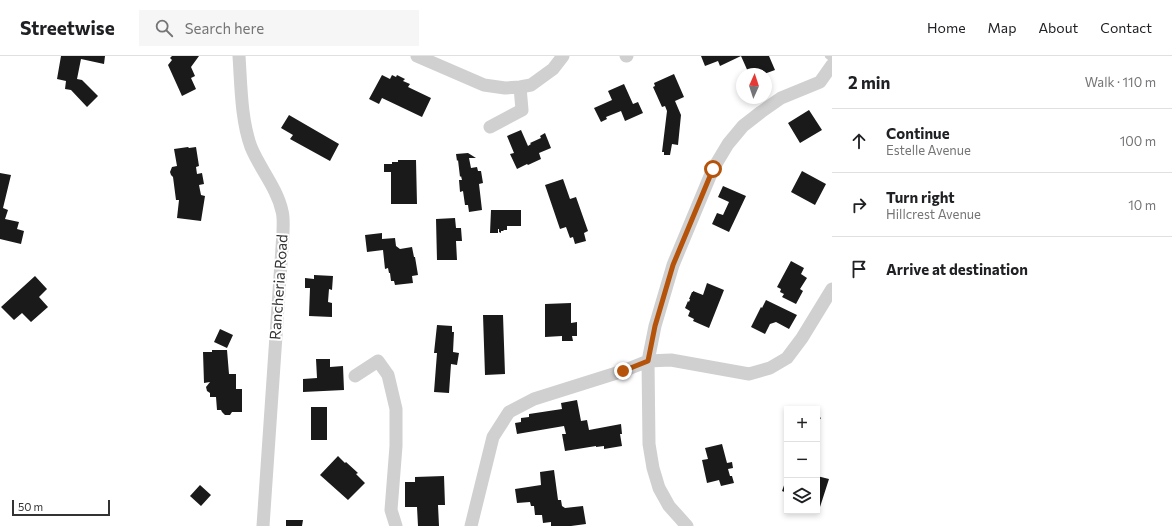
<!DOCTYPE html>
<meta charset="utf-8">
<style>
:root{--surface:#fff;--page:#f6f6f6;--text:#202124;--muted:#757577;--line:#e0e0e0}
body{margin:0;font-family:Commissioner,sans-serif;background:var(--page);color:var(--text)}
.controls{position:absolute;right:12px;bottom:12px;display:grid;overflow:hidden;border-radius:0px;box-shadow:0 2px 6px #0003}
.controls button{width:36px;height:36px;display:grid;place-items:center;padding:0;border:0;border-bottom:1px solid var(--line);background:var(--surface);color:var(--text);font:20px sans-serif}
.compass{position:absolute;left:736px;top:12px;width:36px;height:36px;border-radius:50%;background:var(--surface);box-shadow:0 2px 6px #0003;rotate:3deg}
.scale{position:absolute;left:12px;bottom:10px;width:98px;box-sizing:border-box;padding-left:4px;border:2px solid #333;border-top:0;font-size:11px;line-height:14px;white-space:nowrap;color:#333;-webkit-text-stroke:3px #fff;paint-order:stroke}
.stop{position:absolute;width:12px;height:12px;margin:-9px;border:3px solid #b45309;border-radius:50%;background:#fff}
.stop.end{background:#b45309;border-color:#fff;box-shadow:0 1px 4px #0008}
.list{margin:0;padding:0;list-style:none}
h2{display:flex;justify-content:space-between;align-items:center;height:52px;margin:0;padding:0 16px;font-size:17px}
h2 small{font-size:13px;font-weight:400;color:var(--muted)}
.list li{display:grid;grid-template-columns:26px 1fr auto;gap:12px;align-items:center;box-sizing:border-box;height:64px;padding:0 16px;border-top:1px solid var(--line)}
.list b{display:block;font-size:15px;white-space:nowrap}
.list p{margin:0;font-size:13px;white-space:nowrap;color:var(--muted)}
.list em{font-size:13px;font-style:normal;color:var(--muted)}
.icon{flex:none;width:22px;height:22px;fill:none;stroke:currentColor;stroke-width:2;stroke-linecap:round;stroke-linejoin:round}
.map{position:relative;flex:none;width:832px;height:470px;overflow:hidden}
header{display:flex;align-items:center;gap:24px;box-sizing:border-box;height:56px;padding:0 20px;background:var(--surface);border-bottom:1px solid var(--line)}
header strong{font-size:19px}
nav{display:flex;gap:22px;margin-inline-start:auto;font-size:14px}
.search{width:280px;height:36px;background:var(--page);display:flex;align-items:center;gap:10px;box-sizing:border-box;padding:0 14px;border-radius:0px;color:var(--muted);font-size:15px}
main{display:flex}
aside{flex:1;background:var(--surface)}
.map>svg:first-child{display:block}
.building{fill:#1a1a1a}
.lines{fill:none;stroke-linecap:round;stroke-linejoin:round}
.service{stroke:#d0d0d0;stroke-width:6}
.minor{stroke:#d0d0d0;stroke-width:13}
.route{stroke:#b45309;stroke-width:5}
.labels{text-anchor:middle;stroke-width:4;stroke-linejoin:round;paint-order:stroke}
.street-label{font-size:15px;fill:#333;stroke:#fff}
</style>
<header>
<strong>Streetwise</strong>
<div class="search"><svg class="icon" aria-label="search" viewBox="0 0 24 24"><circle cx="10" cy="10" r="6"/><path d="M15 15l6 6"/></svg>Search here</div>
<nav><a>Home</a><a>Map</a><a>About</a><a>Contact</a></nav>
</header>
<main>
<div class="map">
<svg width="832" height="470" viewBox="0 0 832 470">
<rect width="100%" height="100%" fill="#fff"/>
<path class="building" d="M61,0H105L104,8L81,3L77,23L82,24L98,40L87,51L71,34L65,33L66,25L57,23Z
M172,0H199L191,11L195,20L191,22L196,33L182,40L168,9L172,4L170,2Z
M701,0H769L775,14L764,18H749L741,0L720,10L718,5L705,10Z
M674,18L684,41L675,45L681,59L678,89L672,88L670,99H664V96H662L667,55L665,50L662,51L653,31L655,30L654,27Z
M382,19L390,23L392,19L396,21L397,19L405,23L403,25L410,28L408,31L431,42L422,61L382,42L379,48L369,43Z
M624,28L633,48L638,46L643,57L625,65L621,55L606,61L607,63L601,66L594,52L612,44L608,35Z
M809,54L822,74L800,87L788,67Z
M289,59L339,88L330,105L290,83L293,79L281,72Z
M521,74L528,90L531,88L530,87L541,82L540,80L545,77L551,92L539,97L541,103L528,109L527,108L517,113L510,98L514,97L507,80Z
M188,91L189,92L196,91L199,110L196,111L197,118L202,117L204,128L199,129L201,139L205,140L201,165L177,162L179,144H176L173,121L171,119L170,116L172,111L177,110L174,93Z
M468,97L476,102H469L471,112L477,111L478,115H481L483,127L479,128L482,154L469,156L468,149H465L463,135L460,136L459,124H462L461,120L460,121L458,104L457,105L456,98Z
M398,104H416L417,148H391V116H384V108H392V106H398Z
M802,115L826,128L815,149L791,136Z
M0,117L11,119L3,152L8,154L5,163L19,166L17,173L24,175L21,188L0,183Z
M563,123L570,143L576,141L588,175L584,177L586,185L575,188L573,181L570,182L566,171L560,173L545,129Z
M723,130L746,140L729,176L712,168L717,157L723,159L729,146L718,141Z
M491,154H521V170H507V174H504L503,175H501V177L499,176V173H498V177H490Z
M455,162L456,172H461L462,185H456L457,204H437L436,163Z
M382,177V183L395,182L396,190L400,193L412,191L414,201H415L418,219L412,220L413,227L395,229L394,225H391L390,217H389L388,212L385,213L383,194L367,196L365,179Z
M791,205L804,212L801,218L807,222L800,233L803,235L796,248L782,241L784,238L780,236L781,233L777,231Z
M314,219L333,220L332,234L329,233L328,246L332,247V261L309,260L310,232H305V222L314,223Z
M35,220L47,233L39,241L48,251L31,266L22,257L14,264L1,251Z
M707,227L724,234L709,272L693,265L694,263L688,260L690,255L685,252L688,245L689,246L690,243H689L692,236H693V235L703,239Z
M766,244L797,259L789,273L776,266L770,268L765,278L751,271L761,251L762,252Z
M571,247V267L577,266V280H572L573,285H562V280L545,281V248Z
M483,259H503L505,318L485,319Z
M437,269L452,270V276H454L453,296L459,297L457,309L451,308L449,337L434,336L437,297H434Z
M220,273L233,279L227,292L214,286Z
M212,294H227L229,318H236V333H242V356H232L230,359H225L222,356L221,354H217L216,341H210V337L207,335L206,331L210,326L204,327L203,296H212Z
M316,303H330V311L343,310L344,334L303,336V323L317,322Z
M577,344L581,365L587,364L589,374L621,368L622,378H620L622,390L604,393V390L596,391V390L565,395L562,378H566L564,370L517,378L515,367L521,366V362L529,361V358L562,353L561,347Z
M311,351H327V384H311Z
M817,359L821,362L817,367Z
M722,388L727,407L732,406L733,412L728,413L730,420H732L734,427L721,430L719,424L707,427L702,404L708,403L705,392Z
M338,400L345,407L346,406L358,417L356,418L365,427L348,444L320,419Z
M554,414L558,444H561L562,450L565,452L583,450L586,468L571,470H551V466L543,467L542,459H535L534,450H531L530,446L517,447L515,433L541,429L540,416Z
M444,420L445,449H438L439,470H418L417,451H405V426H415V421Z
M817,420L829,423L820,451L817,450Z
M787,421V437L782,435Z
M200,429L211,439L201,450L190,440Z
M286,464H303L302,470H286Z"/>
<g class="lines">
<path class="service" d="M828,0L832,3"/>
<path class="minor" d="M239,0C241,29 241,64 251,91C260,113 277,132 282,155C284,162 283,170 283,177L263,470
M417,0L484,29L505,32L520,31L531,29L553,13L563,0
M626,0H627
M490,71L522,54L520,31
M355,320L378,305L388,319L396,353V390L391,454L396,470
M471,470L493,381L509,356L534,343L623,315L648,305L671,304L749,318L770,312L787,302L802,282L832,233
M687,470L669,450L659,432L653,412L649,388L648,305L655,270L673,209L713,113L728,88L743,70L761,56L781,42L820,26L832,9"/>
</g>
<g class="lines">
<path class="route" d="M623,315L648,305L655,270L673,209L713,113"/>
</g>
<g class="labels">
<g class="street-label">
<text transform="translate(279 231) rotate(-86)" y="5">Rancheria Road</text>
</g>
</g>
</svg>
<div class="controls">
<button>+</button>
<button>−</button>
<button><svg class="icon" aria-label="layers" viewBox="0 0 24 24"><path d="M12 4l9 5-9 5-9-5zM3 14l9 5 9-5"/></svg></button>
</div>
<svg class="compass" viewBox="-18 -18 36 36"><path d="M0-13l5 13h-10z" fill="#e53935"/><path d="M0 13l5-13h-10z" fill="#757577"/></svg>
<div class="scale">50 m</div>
<div class="stop" style="left:713px;top:113px"></div>
<div class="stop end" style="left:623px;top:315px"></div>
</div>
<aside>
<h2>2 min<small>Walk · 110 m</small></h2>
<ul class="list">
<li><svg class="icon" aria-label="ahead" viewBox="0 0 24 24"><path d="M12 20V5M6 11l6-6 6 6"/></svg><div><b>Continue</b><p>Estelle Avenue</p></div><em>100 m</em></li>
<li><svg class="icon" aria-label="right" viewBox="0 0 24 24"><path d="M7 20v-9h11M14 6l5 5-5 5"/></svg><div><b>Turn right</b><p>Hillcrest Avenue</p></div><em>10 m</em></li>
<li><svg class="icon" aria-label="arrive" viewBox="0 0 24 24"><path d="M6 21V4h12l-3 4 3 4H6"/></svg><div><b>Arrive at destination</b></div></li>
</ul>
</aside>
</main>
